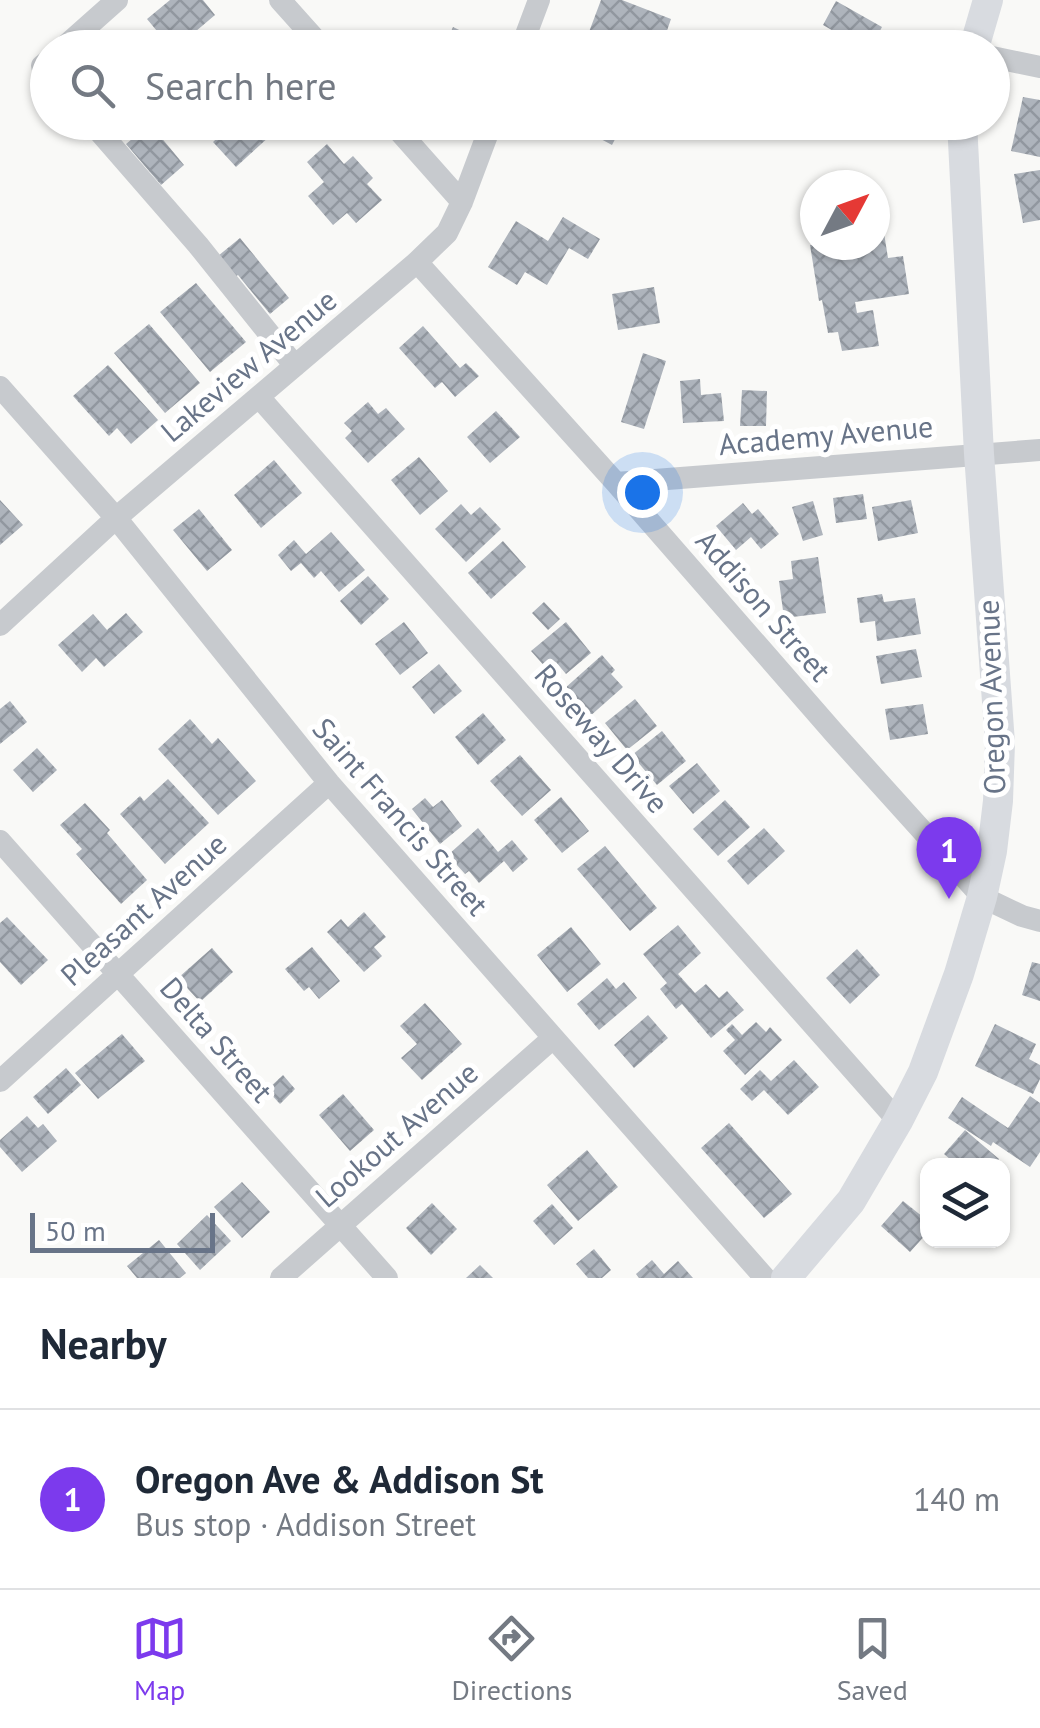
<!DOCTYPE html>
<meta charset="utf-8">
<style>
:root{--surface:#fff;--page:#f2f2f3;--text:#1f2937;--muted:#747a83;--line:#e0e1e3;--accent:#7c3aed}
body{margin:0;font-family:"PT Sans",sans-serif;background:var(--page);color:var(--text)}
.controls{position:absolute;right:30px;bottom:30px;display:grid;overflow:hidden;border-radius:20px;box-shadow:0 2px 8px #0004}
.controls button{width:90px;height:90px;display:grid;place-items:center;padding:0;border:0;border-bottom:2px solid var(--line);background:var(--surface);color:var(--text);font:50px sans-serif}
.compass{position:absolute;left:800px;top:170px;width:90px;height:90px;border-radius:50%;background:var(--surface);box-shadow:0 2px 8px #0004;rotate:49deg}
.scale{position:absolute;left:30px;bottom:25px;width:185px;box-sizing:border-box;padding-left:10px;border:5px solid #687488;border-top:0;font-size:28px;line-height:35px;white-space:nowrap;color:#687488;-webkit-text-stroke:8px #fff;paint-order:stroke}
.you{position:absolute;left:642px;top:492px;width:35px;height:35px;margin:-25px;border:8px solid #fff;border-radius:50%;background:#1a73e8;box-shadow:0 0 0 15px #1a73e833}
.badge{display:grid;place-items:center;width:65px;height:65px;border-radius:50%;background:var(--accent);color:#fff;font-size:32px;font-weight:700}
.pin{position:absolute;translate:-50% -82px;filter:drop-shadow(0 2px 5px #0008)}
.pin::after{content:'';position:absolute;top:52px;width:35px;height:30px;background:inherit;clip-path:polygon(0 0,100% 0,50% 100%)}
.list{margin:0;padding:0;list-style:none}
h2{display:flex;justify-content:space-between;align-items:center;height:130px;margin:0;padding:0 40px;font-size:42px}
h2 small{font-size:32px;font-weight:400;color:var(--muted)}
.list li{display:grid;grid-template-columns:65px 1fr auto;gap:30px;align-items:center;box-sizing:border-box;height:180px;padding:0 40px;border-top:2px solid var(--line)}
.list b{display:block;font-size:38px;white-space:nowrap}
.list p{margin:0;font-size:32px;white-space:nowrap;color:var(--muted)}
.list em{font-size:32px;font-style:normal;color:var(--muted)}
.icon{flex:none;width:55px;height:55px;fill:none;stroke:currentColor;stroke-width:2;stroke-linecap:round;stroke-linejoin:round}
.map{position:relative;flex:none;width:1040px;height:1278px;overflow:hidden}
.search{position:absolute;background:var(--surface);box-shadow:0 2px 8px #0004;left:30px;right:30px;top:30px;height:110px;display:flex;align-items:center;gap:25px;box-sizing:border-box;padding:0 35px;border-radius:55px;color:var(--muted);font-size:38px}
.sheet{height:310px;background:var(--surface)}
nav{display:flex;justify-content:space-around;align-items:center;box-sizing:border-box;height:140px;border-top:2px solid var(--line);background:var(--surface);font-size:28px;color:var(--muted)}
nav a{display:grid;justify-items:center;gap:5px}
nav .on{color:var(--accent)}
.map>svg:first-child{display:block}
.building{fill:url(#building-cross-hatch)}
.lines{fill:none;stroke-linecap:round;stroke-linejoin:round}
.minor{stroke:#c7cace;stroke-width:22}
.secondary{stroke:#d8dbe0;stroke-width:30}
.labels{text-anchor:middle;stroke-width:10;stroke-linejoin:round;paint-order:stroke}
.street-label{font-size:30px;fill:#687488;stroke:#fff}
</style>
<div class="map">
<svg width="1040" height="1278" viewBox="0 0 1040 1278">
<defs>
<pattern id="building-cross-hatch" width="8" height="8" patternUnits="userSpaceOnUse" patternTransform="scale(2.5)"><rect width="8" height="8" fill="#aeb4bc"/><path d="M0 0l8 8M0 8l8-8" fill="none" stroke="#91979f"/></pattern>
</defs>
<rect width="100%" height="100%" fill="#f9f9f7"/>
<path class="building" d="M170,0H203L215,15L176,48H171L147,19Z
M601,0H622L671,19L661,48H607L586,40Z
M836,1L882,27L871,48H863L823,25Z
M453,27L480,40L477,48H444Z
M1023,97L1040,100V157L1011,151Z
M234,122H308L291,138L281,126L236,167L213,142Z
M569,122H624L612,145Z
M150,124L184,165L161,185L126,144Z
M327,144L344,164L353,156L373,178L367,184L382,200L356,223L347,213L333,225L308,196L324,182L307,162Z
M1040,170V220L1023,223L1014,174Z
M563,217L600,239L588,259L569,248L547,285L525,272L517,285L488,267L516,221L548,241Z
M884,233L888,258L903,256L909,294L855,302L857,313L873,310L879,346L842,351L838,332L828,333L822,300L819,301L810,245H875V235Z
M240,238L289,298L270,314L238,275L235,277L218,256Z
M196,283L246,342L210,372L160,312Z
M654,287L660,323L618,330L612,294Z
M149,324L200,383L165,413L114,353Z
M423,326L460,368L466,363L479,376L455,397L442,382L435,388L399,348Z
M643,353L666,361L644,429L621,422Z
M108,365L158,420L131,444L117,428L109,436L73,396Z
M700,379L701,395L721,393L724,421L683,423L680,381Z
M742,390L767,391L766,426H740Z
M368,402L378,414L386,408L405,429L368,463L345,438L352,431L344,423Z
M496,411L520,437L490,463L467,437Z
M419,457L448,491L420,515L391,480Z
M274,460L302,493L261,528L234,495Z
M863,494L867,519L836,523L833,498Z
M0,500L23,525L0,545Z
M911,500L918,533L878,541L872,507Z
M813,501L823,535L803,541L792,507Z
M743,503L752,514L758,509L779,534L761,549L751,537L736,550L716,526Z
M461,504L471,515L480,507L501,529L466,562L435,529Z
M199,509L232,550L207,571L173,530Z
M331,532L365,570L339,592L321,571L314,578L301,563L291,571L278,555L294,540L306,554Z
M503,541L526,567L491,599L468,573Z
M818,557L826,613L784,618L779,581L793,579L791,561Z
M368,576L389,599L361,625L340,601Z
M882,594L884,602L915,598L921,634L877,641L875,621L860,623L857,598Z
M544,602L560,619L548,630L532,613Z
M126,613L143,632L104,667L96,658L82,672L58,645L93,614L107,630Z
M404,622L428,653L400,675L375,644Z
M566,622L591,653L566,674L556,662L547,669L531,651Z
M916,649L922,677L881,684L876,656Z
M602,655L615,670L611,674L623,687L589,717L564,689Z
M439,664L462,691L434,714L412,687Z
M635,699L657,726L627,750L605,723Z
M10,701L27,722L0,744V709Z
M923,704L928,734L890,740L885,709Z
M483,713L506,740L478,765L455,737Z
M190,719L212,744L218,738L256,781L218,815L158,749Z
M662,731L686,761L657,785L632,755Z
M37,748L57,770L33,792L13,770Z
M520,755L551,790L522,816L490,781Z
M697,763L720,791L693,814L669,786Z
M168,779L209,823L165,864L120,814L140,796L144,801Z
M561,797L589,831L562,853L534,820Z
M425,798L433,807L442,800L462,826L440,844L412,809Z
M725,800L750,827L718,856L693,829Z
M85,803L110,830L107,833L147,880L121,904L76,854L82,849L60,825Z
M478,828L498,852L512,840L528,859L513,872L504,861L479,883L469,871L465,874L448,855Z
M764,828L785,851L748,885L727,861Z
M605,846L657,908L630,931L577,869Z
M364,912L386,937L374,947L382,956L364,972L327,932L341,919L348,927Z
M7,917L48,960L21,985L0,962V923Z
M678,925L701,953L678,974L695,993L706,984L719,998L727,991L744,1010L711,1038L682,1004L676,1009L660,989L667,983L643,954Z
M571,927L601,964L567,992L537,955Z
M312,947L340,981L319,999L309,987L304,991L285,969Z
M212,948L233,972L200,1002L178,978Z
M857,949L880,975L850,1004L826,978Z
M1032,962L1040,964V1001L1022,995Z
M607,978L616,989L624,982L637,998L599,1030L577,1004Z
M425,1003L462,1044L422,1080L401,1058L417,1044L400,1026Z
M648,1015L668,1038L634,1068L614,1045Z
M756,1022L766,1032L770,1027L782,1040L745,1075L723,1051L735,1040L726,1030L732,1024L742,1035Z
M995,1024L1036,1044L1029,1059L1040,1065V1079L1033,1094L975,1066Z
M122,1034L145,1061L98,1099L75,1073Z
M794,1060L819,1087L788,1115L764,1090L752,1101L740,1089L760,1070L771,1081Z
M66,1068L81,1085L48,1114L33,1097Z
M283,1075L295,1089L280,1104L267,1090Z
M343,1094L374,1130L350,1151L319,1115Z
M1030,1096L1040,1103V1152L1030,1167L993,1142L991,1146L948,1118L962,1097L1008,1128Z
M27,1116L38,1128L43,1124L57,1141L22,1172L0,1147V1140Z
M729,1123L792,1194L764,1218L701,1148Z
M965,1130L999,1159L993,1166H958L944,1154Z
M587,1150L618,1187L578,1221L547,1185Z
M242,1182L270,1212L242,1238L214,1207Z
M903,1201L928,1221V1232L910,1252L881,1226Z
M432,1203L457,1229L431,1255L406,1228Z
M552,1204L573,1228L554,1245L533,1221Z
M207,1215L231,1241L200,1270L177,1244Z
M159,1240L186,1273L180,1278H137L127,1266Z
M594,1249L611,1270L602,1278H588L576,1264Z
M652,1260L664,1274L678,1261L693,1278H639L636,1274Z
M480,1265L493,1278H466Z"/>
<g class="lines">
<path class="minor" d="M280,0L323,48
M63,48L117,0
M521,48L539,0
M992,57L1040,67
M48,61L42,66L48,72
M91,122L198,245L295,366
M391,122L462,202
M417,262L616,483L835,734L982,897L1022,916L1040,921
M0,387L116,518L329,783L765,1278
M259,397L898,1121
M616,483L1040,450
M0,625L116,518L417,262L447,233L462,202L492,122
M0,841L387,1278
M0,1081L329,783
M281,1278L553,1038"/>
<path class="secondary" d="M974,48L988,0
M786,1278L851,1201L898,1121L923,1072L959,974L982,897L992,851L998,801L1000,743L979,454L962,122"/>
</g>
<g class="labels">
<g class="street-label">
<text transform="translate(249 366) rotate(-40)" y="10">Lakeview Avenue</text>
<text transform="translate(826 436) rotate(-5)" y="10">Academy Avenue</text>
<text transform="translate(763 606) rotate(49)" y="10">Addison Street</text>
<text transform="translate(992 697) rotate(-92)" y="10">Oregon Avenue</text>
<text transform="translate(601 739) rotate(49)" y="10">Roseway Drive</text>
<text transform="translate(400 817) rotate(49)" y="10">Saint Francis Street</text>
<text transform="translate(144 910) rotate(-42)" y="10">Pleasant Avenue</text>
<text transform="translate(216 1040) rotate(49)" y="10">Delta Street</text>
<text transform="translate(397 1135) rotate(-41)" y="10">Lookout Avenue</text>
</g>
</g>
</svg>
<div class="controls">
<button><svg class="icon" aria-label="layers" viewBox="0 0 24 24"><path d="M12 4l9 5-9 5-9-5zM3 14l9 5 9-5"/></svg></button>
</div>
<svg class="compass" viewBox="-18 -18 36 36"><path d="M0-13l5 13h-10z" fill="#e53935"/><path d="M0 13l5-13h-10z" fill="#747a83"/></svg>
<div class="scale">50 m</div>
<div class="you"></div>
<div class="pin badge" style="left:949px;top:899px">1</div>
<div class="search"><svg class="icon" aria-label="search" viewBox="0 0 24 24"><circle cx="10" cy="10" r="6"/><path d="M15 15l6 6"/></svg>Search here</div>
</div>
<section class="sheet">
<h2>Nearby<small></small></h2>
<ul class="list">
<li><span class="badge">1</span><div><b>Oregon Ave &amp; Addison St</b><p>Bus stop · Addison Street</p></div><em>140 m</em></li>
</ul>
</section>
<nav>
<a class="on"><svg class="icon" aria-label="map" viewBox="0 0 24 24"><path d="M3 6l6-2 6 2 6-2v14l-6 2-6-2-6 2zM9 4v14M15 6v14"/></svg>Map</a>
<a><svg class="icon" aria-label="directions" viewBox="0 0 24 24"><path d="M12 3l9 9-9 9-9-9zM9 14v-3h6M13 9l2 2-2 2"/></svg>Directions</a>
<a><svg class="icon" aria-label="saved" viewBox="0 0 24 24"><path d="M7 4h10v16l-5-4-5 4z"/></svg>Saved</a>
</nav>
